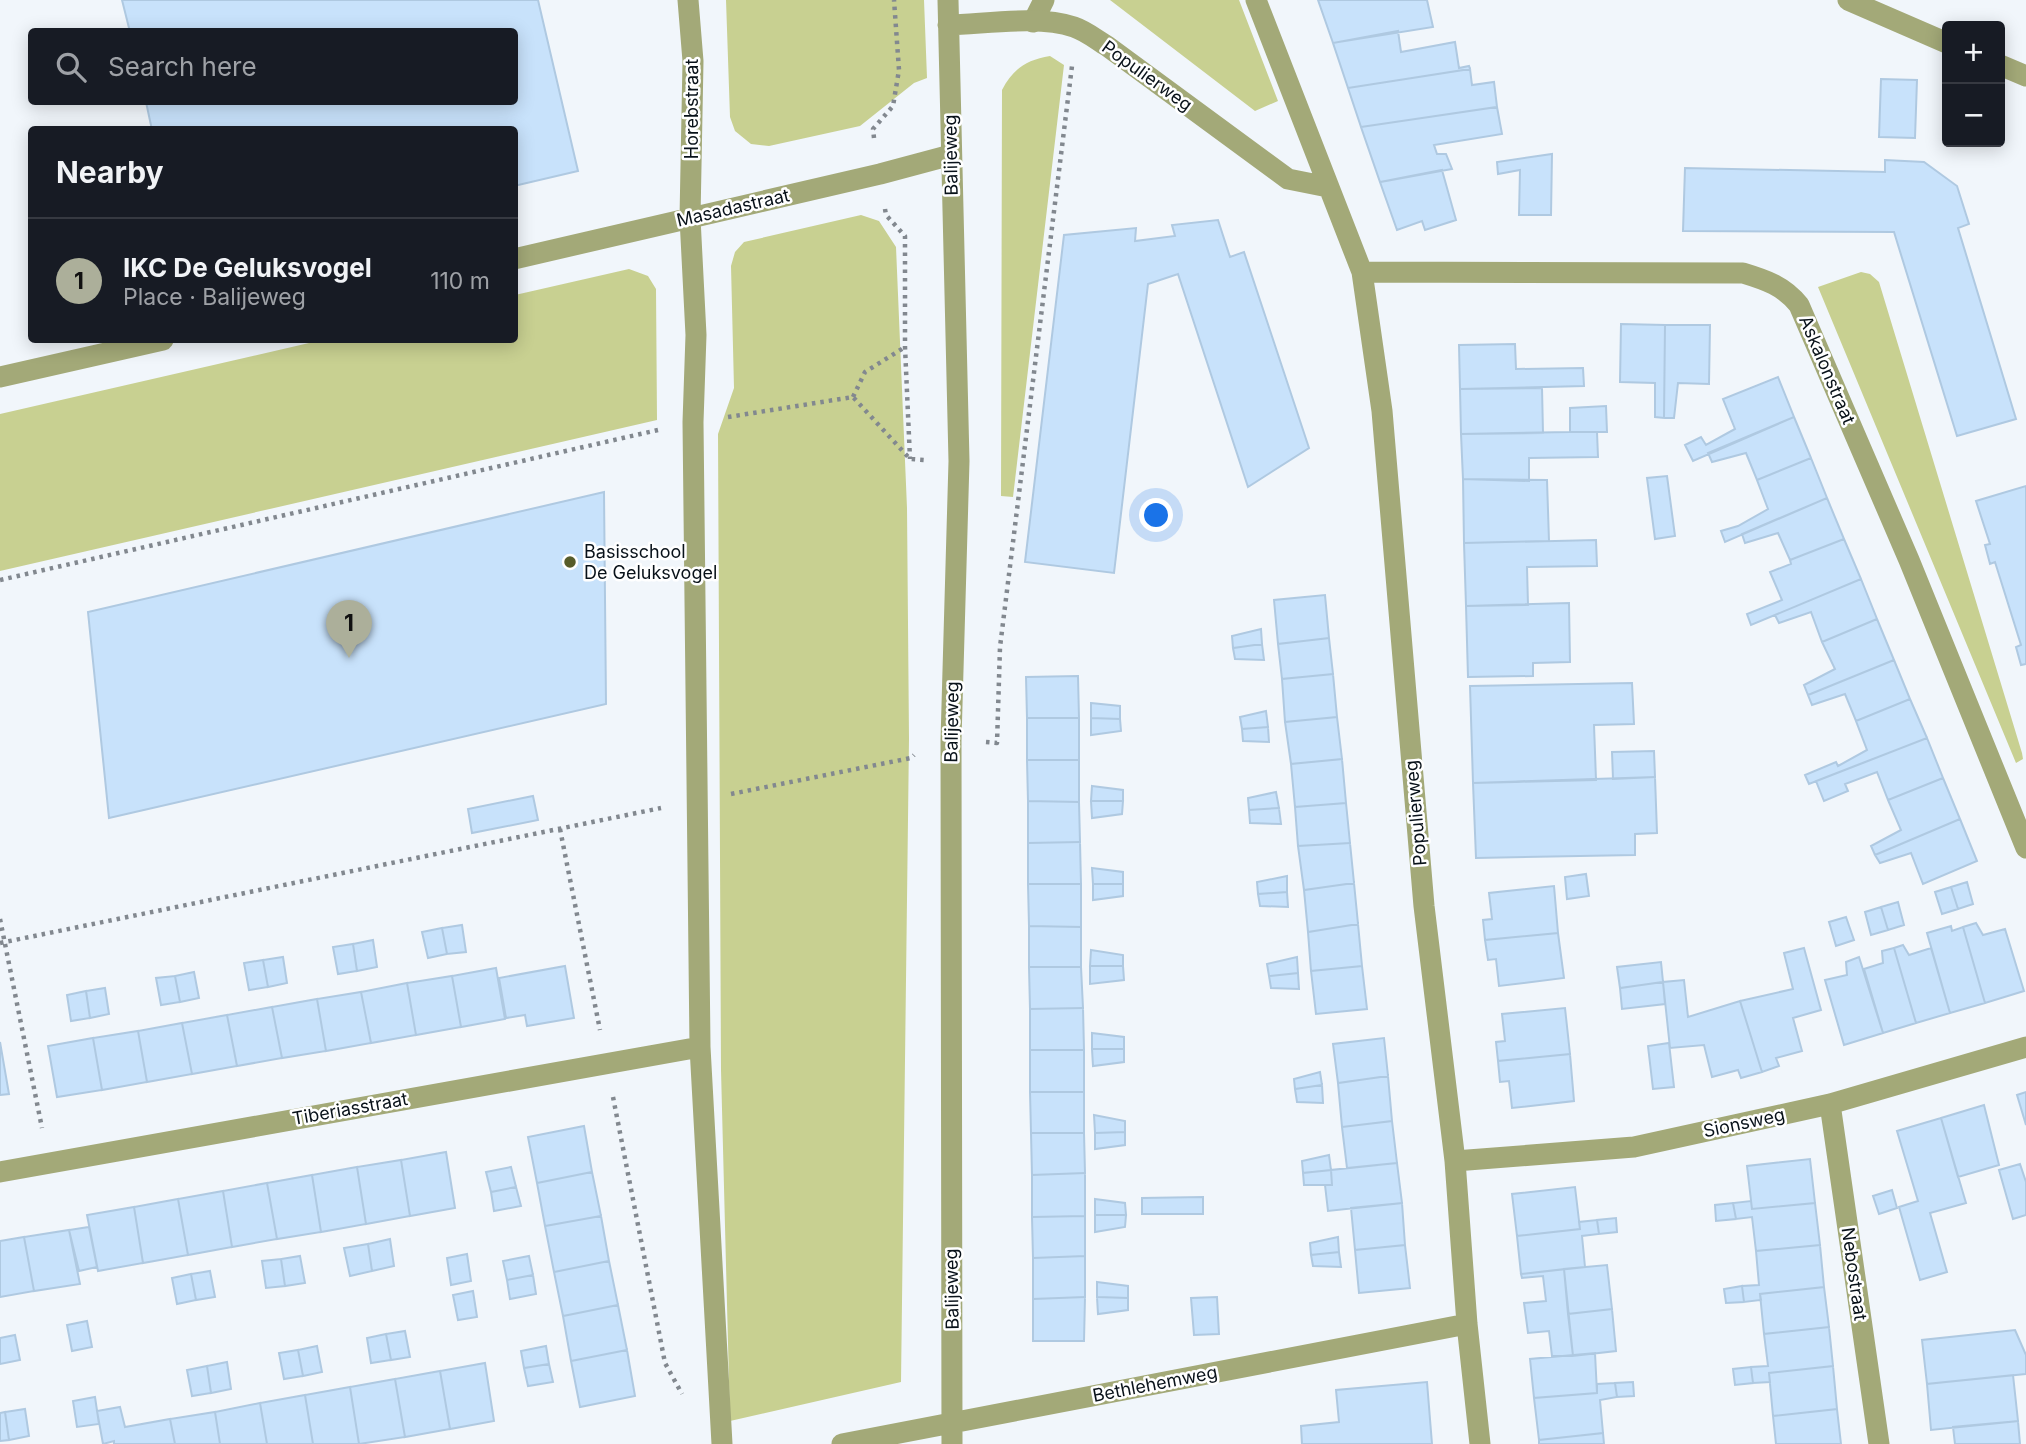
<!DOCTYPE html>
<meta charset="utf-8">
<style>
:root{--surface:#171b24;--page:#242831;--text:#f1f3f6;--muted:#9ea1a6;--line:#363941;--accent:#acaf9a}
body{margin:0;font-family:Inter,sans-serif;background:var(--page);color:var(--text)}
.controls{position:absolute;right:21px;top:21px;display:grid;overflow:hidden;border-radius:7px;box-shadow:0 4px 18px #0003}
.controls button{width:63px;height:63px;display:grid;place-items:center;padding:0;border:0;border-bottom:2px solid var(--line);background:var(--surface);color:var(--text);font:35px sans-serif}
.you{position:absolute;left:1157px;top:516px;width:24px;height:24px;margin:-18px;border:5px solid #fff;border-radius:50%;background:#1a73e8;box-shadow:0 0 0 10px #1a73e833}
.badge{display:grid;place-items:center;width:46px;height:46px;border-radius:50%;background:var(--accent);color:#111;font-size:23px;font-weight:700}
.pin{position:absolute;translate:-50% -58px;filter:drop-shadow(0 2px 4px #0008)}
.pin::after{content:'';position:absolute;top:37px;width:24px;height:21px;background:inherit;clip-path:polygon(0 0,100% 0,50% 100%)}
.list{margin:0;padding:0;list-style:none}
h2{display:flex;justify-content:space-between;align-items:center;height:91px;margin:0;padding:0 28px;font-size:30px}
h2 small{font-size:23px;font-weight:400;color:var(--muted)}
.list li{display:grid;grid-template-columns:46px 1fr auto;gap:21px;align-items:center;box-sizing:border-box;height:126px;padding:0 28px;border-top:2px solid var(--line)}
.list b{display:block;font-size:26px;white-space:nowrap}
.list p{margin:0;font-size:23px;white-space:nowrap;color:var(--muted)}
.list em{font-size:23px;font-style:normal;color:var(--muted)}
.icon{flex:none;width:38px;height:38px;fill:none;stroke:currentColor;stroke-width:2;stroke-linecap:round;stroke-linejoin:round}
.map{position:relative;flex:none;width:2026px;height:1444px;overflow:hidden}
.search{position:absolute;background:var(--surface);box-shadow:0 4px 18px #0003;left:28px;top:28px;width:490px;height:77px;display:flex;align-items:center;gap:18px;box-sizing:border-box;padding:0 24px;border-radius:7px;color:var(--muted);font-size:26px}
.panel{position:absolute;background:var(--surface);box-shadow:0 4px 18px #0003;left:28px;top:126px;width:490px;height:217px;border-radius:7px}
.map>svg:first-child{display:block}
.green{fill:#c8d091}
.building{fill:#c8e2fb;stroke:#afc9e1;stroke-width:2}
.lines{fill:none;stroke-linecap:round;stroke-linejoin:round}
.path{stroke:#82888f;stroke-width:4.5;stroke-dasharray:3.5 5;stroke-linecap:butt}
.service{stroke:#a3a978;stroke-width:21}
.minor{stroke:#a3a978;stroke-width:21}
.poi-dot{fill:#575c2a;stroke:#fff;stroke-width:2.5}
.labels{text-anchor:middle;stroke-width:5;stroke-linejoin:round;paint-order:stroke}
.street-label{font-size:18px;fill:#081119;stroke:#fff}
.poi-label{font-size:18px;fill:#081119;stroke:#fff;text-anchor:start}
</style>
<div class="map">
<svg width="2026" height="1444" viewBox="0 0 2026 1444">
<rect width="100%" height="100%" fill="#f1f6fb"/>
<path class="green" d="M726,0H924L927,78L914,83L860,126L769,146L751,144L735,131L730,117Z
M1110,0H1239L1278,101L1255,111Z
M1050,56L1064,65L1013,497L1001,496L1002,90C1013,69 1026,60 1050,56Z
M861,215L879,221L896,247L907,508L909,739L901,1382L730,1421L721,1070L718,434L734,388L731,266L735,252L744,242Z
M629,269L648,276L656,289L657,420L0,571V414L322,340H514L515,295Z
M1861,272L1870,274L1879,282L2022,753L2023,759L2016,763L1818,287Z"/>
<path class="building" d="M122,0H538L578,171L514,186V130H152L146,102H514V32H130Z
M1318,0H1427L1433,27L1333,43Z
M1398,31L1401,52L1455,42L1459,68L1469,66L1470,69L1348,88L1333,43Z
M1470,69L1472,85L1494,82L1497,107L1361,127L1348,88Z
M1881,79L1917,80L1915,138L1879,137Z
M1497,107L1502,134L1434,145L1437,154H1446L1452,169L1380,182L1361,127Z
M1552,154L1551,215H1519L1520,170L1498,174L1497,162Z
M1885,160L1924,162L1957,186L1969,224L1958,228L2016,419L1957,436L1894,232L1683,231L1685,168L1885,172Z
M1442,170L1456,220L1425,230L1422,221L1397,230L1380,182Z
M1218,220L1230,257L1244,252L1309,448L1248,487L1178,274L1148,284L1114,573L1025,562L1064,235L1136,228L1135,241L1175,236L1172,225Z
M1621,324L1665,325L1664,418L1655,417V383L1620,382Z
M1665,325H1710L1709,384L1678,383L1674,418H1664Z
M1515,344L1516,369L1583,368L1584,386L1460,389L1459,345Z
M1778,377L1794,417L1693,461L1685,445L1701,437L1706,445L1735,429L1723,399Z
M1542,388L1543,433L1461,434L1460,389Z
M1606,406L1607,432H1570V408Z
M1794,417L1811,458L1757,480L1746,453L1712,462L1708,453Z
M1570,432H1597L1598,457L1529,458V481L1463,479L1461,434Z
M1811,458L1827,498L1725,542L1721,531L1738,526L1768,509L1757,480Z
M1667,476L1675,536L1655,539L1647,478Z
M1463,479L1547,480L1549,541L1464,543Z
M2026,486V664L2021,665L2016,647L2021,645L1995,562L1990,564L1985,545L1990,544L1976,501Z
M604,492L606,704L109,818L88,612Z
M1827,498L1844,539L1790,560L1778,533L1745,543L1742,534Z
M1844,539L1861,579L1751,625L1747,614L1782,600L1770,572L1791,564L1790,560Z
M1596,540L1597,566L1527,567L1528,605L1466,606L1464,543Z
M1861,579L1877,619L1822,642L1811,612L1779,623L1775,615Z
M1325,595L1329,638L1278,644L1274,600Z
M1569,603L1570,662L1533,663V676L1468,677L1466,606Z
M1877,619L1894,660L1808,695L1804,685L1835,669L1822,642Z
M1261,629L1262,644L1233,648L1232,636Z
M1329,638L1333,674L1282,679L1278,644Z
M1262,644L1264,660L1235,659L1233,648Z
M1894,660L1910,699L1856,721L1845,694L1812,705L1808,695Z
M1333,674L1337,717L1285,722L1282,679Z
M1078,676L1079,718H1027L1026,677Z
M1632,683L1634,724L1594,725L1596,780L1473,783L1470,686Z
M1910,699L1927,738L1809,784L1805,775L1836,762L1838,766L1867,750L1856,721Z
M1091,703L1120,706V719L1091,718Z
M1266,711L1268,727L1242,729L1240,717Z
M1337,717L1342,759L1291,764L1285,722Z
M1027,718H1079V760H1027Z
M1091,718L1120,719L1121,731L1091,735Z
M1268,727L1269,742L1243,741L1242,729Z
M1927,738L1943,778L1888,800L1877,772L1845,784L1848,791L1824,801L1816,781Z
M1654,751L1655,777L1613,779L1612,752Z
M1342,759L1346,803L1295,807L1291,764Z
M1027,760H1079V802L1028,801Z
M1655,777L1657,833L1635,834V855L1476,858L1473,783Z
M1943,778L1960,819L1875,855L1871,846L1901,830L1888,800Z
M1092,786L1123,790V801H1091Z
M1276,792L1279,808L1249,810L1248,798Z
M533,796L538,820L472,833L468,809Z
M1028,801L1079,802L1080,842L1028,843Z
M1091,801H1123L1122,814L1092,818Z
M1346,803L1350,843L1298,846L1295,807Z
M1279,808L1281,824L1250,823L1249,810Z
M1960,819L1977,861L1923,884L1911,853L1880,863L1875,855Z
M1080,842L1081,884H1028V843Z
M1350,843L1354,883L1304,890L1298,846Z
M1092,868L1123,872V884H1093Z
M1586,874L1589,896L1567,899L1565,877Z
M1287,876V892L1258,894L1257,882Z
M1967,882L1973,904L1958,909L1951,887Z
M1354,883L1358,924L1308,932L1304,890Z
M1028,884H1081V927L1029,926Z
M1093,884H1123V896L1093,900Z
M1554,886L1558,933L1485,940L1483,920L1492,919L1489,893Z
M1951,887L1958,909L1942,914L1935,892Z
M1287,892L1288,907L1260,906L1258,894Z
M1898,902L1904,925L1888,930L1881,907Z
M1881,907L1888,930L1871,935L1865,912Z
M1846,917L1854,940L1836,946L1829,922Z
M1976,923L1983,935L2005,929L2024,991L1985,1003L1963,927Z
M1358,924L1362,966L1311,971L1308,932Z
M462,925L466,952L447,954L442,928Z
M1029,926L1081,927V967H1029Z
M1951,926L1952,931L1963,927L1985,1003L1950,1013L1927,933Z
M442,928L447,954L428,958L422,932Z
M1558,933L1564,978L1499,986L1496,959L1488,960L1485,940Z
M373,940L377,967L357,971L353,944Z
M353,944L357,971L338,974L333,947Z
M1903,945L1909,955L1931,948L1950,1013L1916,1023L1894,948Z
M1804,948L1821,1010L1793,1018L1802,1051L1776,1058L1779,1066L1762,1072L1740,1001L1793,989L1784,953Z
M1894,948L1916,1023L1883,1033L1864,969L1883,963L1882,951Z
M1091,950L1123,955V966H1090Z
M283,957L287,983L268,987L263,960Z
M1297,957L1298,973L1269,976L1267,964Z
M1859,957L1883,1033L1844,1045L1825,980L1847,975L1846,962Z
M263,960L268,987L249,990L244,963Z
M1661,962L1663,982L1620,988L1617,967Z
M565,966L574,1018L527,1026L525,1015L506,1018L499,978Z
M1090,966H1123L1124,980L1090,984Z
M1362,966L1367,1009L1316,1014L1311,971Z
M1029,967H1081L1083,1008L1030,1009Z
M496,968L505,1019L461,1027L452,976Z
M194,972L199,998L180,1002L175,976Z
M1298,973L1299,989L1271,988L1269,976Z
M175,976L180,1002L161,1005L156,978Z
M452,976L461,1027L416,1035L407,983Z
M1684,980L1688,1017L1740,1001L1762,1072L1741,1078L1738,1070L1712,1077L1704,1045L1670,1048L1663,982Z
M1663,982L1665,1004L1622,1009L1620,988Z
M407,983L416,1035L371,1043L361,992Z
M105,988L109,1014L90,1018L86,991Z
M86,991L90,1018L71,1021L67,995Z
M361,992L371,1043L326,1051L317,999Z
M317,999L326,1051L282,1058L272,1007Z
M272,1007L282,1058L237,1066L227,1015Z
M1083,1008L1084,1050H1030V1009Z
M1565,1008L1570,1054L1498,1061L1496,1042L1505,1041L1502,1014Z
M227,1015L237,1066L192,1074L182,1023Z
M182,1023L192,1074L147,1082L138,1031Z
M138,1031L147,1082L102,1090L93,1038Z
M1092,1033L1124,1037V1049H1092Z
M93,1038L102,1090L57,1097L48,1046Z
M1384,1038L1388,1076L1338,1083L1333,1044Z
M0,1042L9,1094L0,1095Z
M1669,1043L1674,1087L1653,1089L1648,1046Z
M1092,1049H1124V1062L1093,1066Z
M1030,1050H1084V1092H1030Z
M1570,1054L1574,1101L1512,1108L1509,1081L1500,1082L1498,1061Z
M1320,1072L1322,1085L1295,1089L1294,1079Z
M1388,1076L1392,1121L1342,1127L1338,1083Z
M1322,1085L1323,1103L1297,1102L1295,1089Z
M1030,1092H1084V1133H1031Z
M2026,1092V1125L2017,1095Z
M1984,1105L1999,1165L1958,1177L1941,1118Z
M1094,1115L1125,1121V1132L1095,1133Z
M1941,1118L1966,1203L1930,1213L1947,1272L1920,1280L1899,1207L1918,1201L1897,1131Z
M1392,1121L1397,1163L1347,1168L1342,1127Z
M584,1126L592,1172L537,1183L528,1137Z
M1125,1132V1145L1095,1149V1133Z
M1031,1133H1084L1085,1173L1032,1175Z
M446,1152L455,1208L410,1216L401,1160Z
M1329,1155L1331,1170L1303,1173L1302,1161Z
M1810,1159L1815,1203L1752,1209L1747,1166Z
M401,1160L410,1216L366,1224L357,1167Z
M1397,1163L1402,1203L1328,1211L1325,1185H1332L1331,1170Z
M2020,1164L2026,1182V1215L2013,1219L1999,1170Z
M357,1167L366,1224L321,1232L312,1175Z
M511,1167L516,1187L491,1192L486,1172Z
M1331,1170L1332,1185H1304L1303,1173Z
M592,1172L601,1216L545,1226L537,1183Z
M1085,1173V1216L1032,1217V1175Z
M312,1175L321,1232L277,1239L267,1183Z
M267,1183L277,1239L232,1247L223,1191Z
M516,1187L521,1206L494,1211L491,1192Z
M1575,1187L1580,1229L1517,1236L1512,1194Z
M1892,1190L1897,1208L1879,1214L1873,1196Z
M223,1191L232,1247L188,1255L178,1199Z
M1203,1197V1214H1142V1198Z
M178,1199L188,1255L143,1263L134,1207Z
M1095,1199L1125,1203L1126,1215H1095Z
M1751,1201L1752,1209L1815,1203L1820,1245L1756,1251L1752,1217L1736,1219L1733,1203Z
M1402,1203L1405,1245L1355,1250L1351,1208Z
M1733,1203L1736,1219L1716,1221L1715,1205Z
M134,1207L143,1263L98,1271L87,1215Z
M1095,1215H1126L1125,1227L1095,1232Z
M601,1216L609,1261L554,1272L545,1226Z
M1085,1216V1256L1033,1258L1032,1217Z
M1616,1218L1617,1232L1599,1234L1597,1220Z
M1597,1220L1599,1234L1582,1236L1585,1267L1521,1274L1517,1236L1580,1229L1579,1222Z
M89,1227L97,1267L79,1271L69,1230Z
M69,1230L80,1284L34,1291L24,1237Z
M24,1237L34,1291L0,1297V1241Z
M1338,1237L1339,1252L1311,1255L1310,1243Z
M390,1239L394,1266L372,1271L368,1244Z
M368,1244L372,1271L350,1276L344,1248Z
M1405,1245L1410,1288L1359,1293L1355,1250Z
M1820,1245L1824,1287L1760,1294L1761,1300L1744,1302L1742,1286L1759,1285L1756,1251Z
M1339,1252L1341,1267L1313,1266L1311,1255Z
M467,1254L471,1281L451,1285L447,1258Z
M300,1256L305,1283L285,1286L281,1259Z
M529,1256L533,1275L507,1280L503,1261Z
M1085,1256V1297L1033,1299V1258Z
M281,1259L285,1286L266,1288L262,1261Z
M609,1261L618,1305L563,1316L554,1272Z
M1607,1265L1612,1309L1568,1314L1564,1269Z
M1564,1269L1573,1356H1552L1549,1331L1528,1333L1524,1303L1546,1301L1543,1276L1522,1278L1521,1274Z
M210,1271L215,1297L196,1300L191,1274Z
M191,1274L196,1300L177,1304L172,1278Z
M533,1275L536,1294L510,1299L507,1280Z
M1097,1282L1128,1286V1298L1097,1297Z
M1742,1286L1744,1302L1726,1303L1724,1289Z
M1824,1287L1829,1327L1764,1334L1760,1294Z
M473,1291L477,1317L458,1320L453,1295Z
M1085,1297L1084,1341H1033V1299Z
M1097,1297L1128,1298V1310L1098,1314Z
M1217,1297L1219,1334L1194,1335L1191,1298Z
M618,1305L627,1350L571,1361L563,1316Z
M1612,1309L1616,1351L1573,1356L1568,1314Z
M87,1321L92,1347L72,1351L67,1325Z
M1829,1327L1833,1366L1769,1373L1770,1382L1753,1383L1751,1367L1768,1366L1764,1334Z
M2015,1330L2026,1355V1374L1927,1384L1922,1340Z
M405,1331L410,1357L391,1360L386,1334Z
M386,1334L391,1360L371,1363L367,1338Z
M15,1335L20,1360L0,1364V1338Z
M317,1346L322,1372L303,1376L298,1350Z
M546,1346L549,1364L524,1368L521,1351Z
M298,1350L303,1376L284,1379L279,1353Z
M627,1350L635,1396L580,1407L571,1361Z
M1595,1353L1597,1393L1534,1398L1530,1359Z
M227,1362L231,1389L211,1393L207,1366Z
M485,1363L494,1421L450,1429L440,1371Z
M549,1364L553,1382L528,1386L524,1368Z
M207,1366L211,1393L192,1396L187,1370Z
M1833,1366L1837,1409L1773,1416L1769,1373Z
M1751,1367L1753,1383L1735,1385L1733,1369Z
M440,1371L450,1429L405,1437L395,1379Z
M2013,1375L2018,1421L1931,1430L1927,1384Z
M395,1379L405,1437L359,1444L350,1387Z
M1427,1382L1432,1444H1302L1301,1426L1339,1422L1336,1390Z
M1633,1382L1634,1396L1617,1397L1615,1383Z
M1615,1383L1617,1397L1600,1400L1603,1433L1539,1440L1534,1398L1597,1393V1384Z
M350,1387L359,1444H313L305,1395Z
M305,1395L313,1444H267L260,1403Z
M95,1397L99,1424L77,1427L73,1401Z
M260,1403L267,1444H220L215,1412Z
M120,1407L125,1427L170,1419L175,1444H114V1441L103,1444L97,1411Z
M25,1409L29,1436L9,1440L5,1412Z
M1837,1409L1841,1444H1776L1773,1416Z
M5,1412L9,1440L0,1441V1413Z
M215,1412L220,1444H175L170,1419Z
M2018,1421L2020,1444H1955L1953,1427Z
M1603,1433L1604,1444H1539V1440Z"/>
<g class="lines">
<path class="path" d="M874,138L873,129L893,106L899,70L894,0
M885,209L886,215L905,236V347L910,459
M853,397L865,372L905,347
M728,417L853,397L910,459L925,460
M0,580L658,430
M986,742L997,743L1000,647L1072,66
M731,794L911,758L914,755
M560,829L600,1030
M0,919L42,1128
M0,943L661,808
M613,1097L665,1363L682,1394"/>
<path class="service" d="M1848,0L1947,43
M1033,22L1044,0
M2000,65L2026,76"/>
<path class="minor" d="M688,0L693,61L690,218L696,335L693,422L700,1047L722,1444
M948,0L959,461L951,740L952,1444
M1256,0L1362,272L1382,411L1424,906L1455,1161L1467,1324L1480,1444
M948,25C986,24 1038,15 1074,27C1086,31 1097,40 1107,46L1288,179L1328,187
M514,259L880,174L951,155
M1362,272L1743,273C1766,280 1784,286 1799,305L1909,560L2026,848
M0,377L163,340
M1830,1104L1879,1444
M1455,1161L1634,1147L1830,1104L2026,1047
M0,1172L700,1047
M842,1444L1467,1324"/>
</g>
<circle class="poi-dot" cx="570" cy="562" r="7"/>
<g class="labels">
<g class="street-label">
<text transform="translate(1147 76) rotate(36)" y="6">Populierweg</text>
<text transform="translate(692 109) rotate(-90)" y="6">Horebstraat</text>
<text transform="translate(951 155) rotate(-91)" y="6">Balijeweg</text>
<text transform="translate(733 208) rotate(-13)" y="6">Masadastraat</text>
<text transform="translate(1827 370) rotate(67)" y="6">Askalonstraat</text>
<text transform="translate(952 722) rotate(-89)" y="6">Balijeweg</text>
<text transform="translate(1416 813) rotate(-95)" y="6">Populierweg</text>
<text transform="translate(350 1109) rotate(-10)" y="6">Tiberiasstraat</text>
<text transform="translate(1744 1123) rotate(-12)" y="6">Sionsweg</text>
<text transform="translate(1854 1274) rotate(82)" y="6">Nebostraat</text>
<text transform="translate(952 1289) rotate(-91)" y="6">Balijeweg</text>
<text transform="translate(1155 1384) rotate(-11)" y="6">Bethlehemweg</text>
</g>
<g class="poi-label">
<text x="584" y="558">Basisschool<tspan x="584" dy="21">De Geluksvogel</tspan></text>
</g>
</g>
</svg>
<div class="controls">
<button>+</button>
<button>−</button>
</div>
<div class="you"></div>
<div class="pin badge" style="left:349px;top:658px">1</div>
<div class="search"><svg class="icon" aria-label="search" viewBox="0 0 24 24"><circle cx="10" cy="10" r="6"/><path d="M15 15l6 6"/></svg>Search here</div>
<section class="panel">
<h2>Nearby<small></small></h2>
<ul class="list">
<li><span class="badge">1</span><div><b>IKC De Geluksvogel</b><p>Place · Balijeweg</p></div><em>110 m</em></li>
</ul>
</section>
</div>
